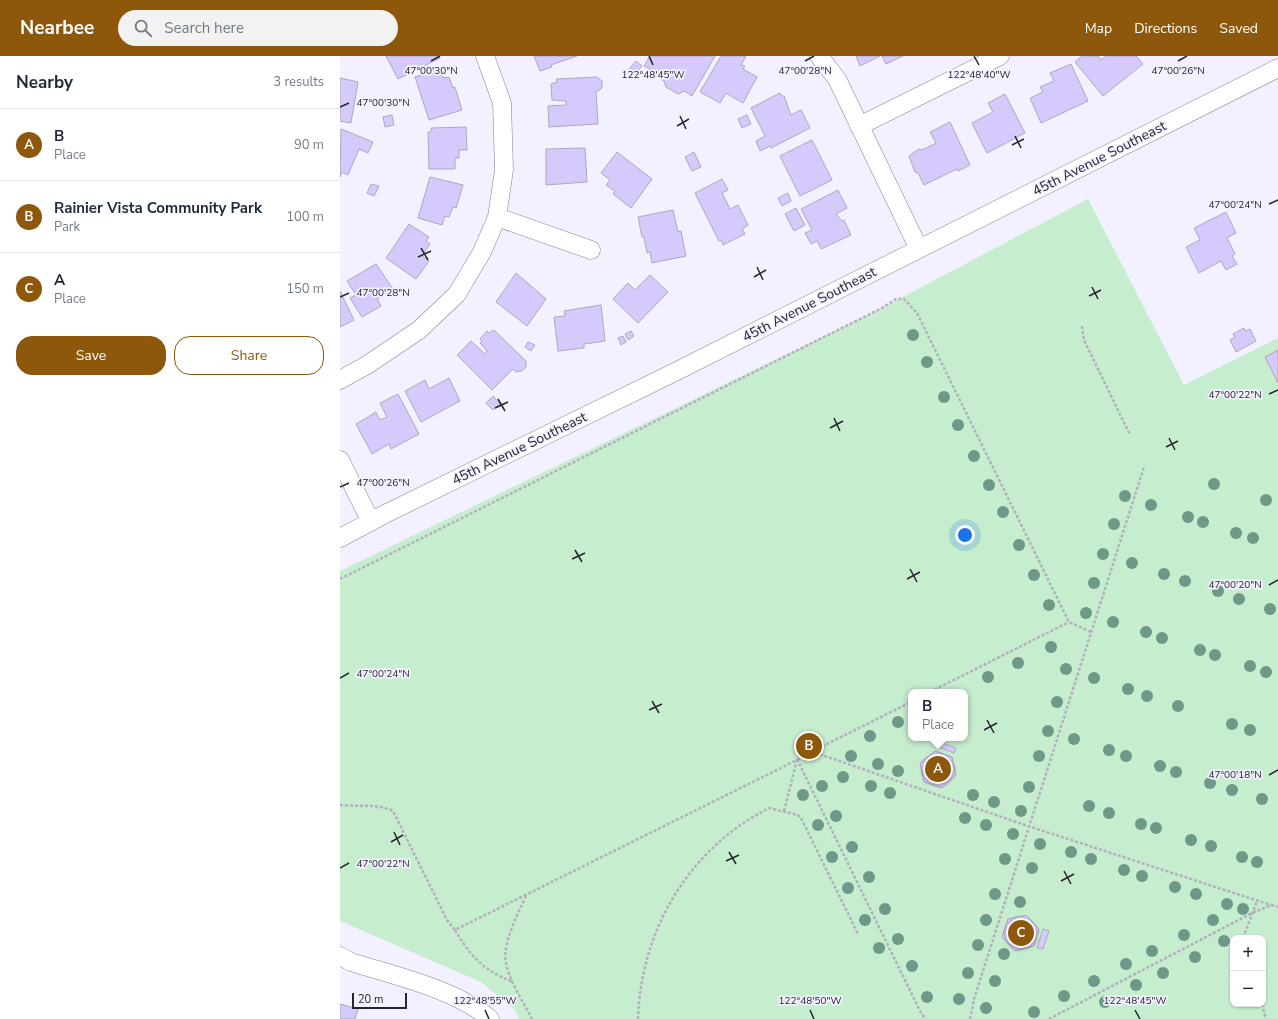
<!DOCTYPE html>
<meta charset="utf-8">
<style>
:root{--surface:#fff;--page:#f2f2f3;--text:#1f2937;--muted:#747a83;--line:#e0e1e3;--accent:#8e580c}
body{margin:0;font-family:"Nunito Sans",sans-serif;background:var(--page);color:var(--text)}
.controls{position:absolute;right:12px;bottom:12px;display:grid;overflow:hidden;border-radius:8px;box-shadow:0 1px 3px #0004}
.controls button{width:36px;height:36px;display:grid;place-items:center;padding:0;border:0;border-bottom:1px solid var(--line);background:var(--surface);color:var(--text);font:20px sans-serif}
.scale{position:absolute;left:12px;bottom:10px;width:55px;box-sizing:border-box;padding-left:4px;border:2px solid #26242c;border-top:0;font-size:11px;line-height:14px;white-space:nowrap;color:#26242c;-webkit-text-stroke:3px #f3f1ff;paint-order:stroke}
.you{position:absolute;left:625px;top:479px;width:14px;height:14px;margin:-10px;border:3px solid #fff;border-radius:50%;background:#1a73e8;box-shadow:0 0 0 6px #1a73e833}
.badge{display:grid;place-items:center;width:26px;height:26px;border-radius:50%;background:var(--accent);color:#fff;font-size:13px;font-weight:700}
.pin{position:absolute;translate:-50% -50%;border:2px solid #fff;box-shadow:0 1px 4px #0006}
.popup{position:absolute;left:568px;top:633px;width:60px;height:52px;box-sizing:border-box;display:grid;place-content:center;border-radius:8px;background:var(--surface);filter:drop-shadow(0 1px 3px #0005);font-size:13px;white-space:nowrap;color:var(--muted)}
.popup b{font-size:15px;color:var(--text)}
.popup::after{content:'';position:absolute;left:50%;top:100%;margin-left:-8px;border:8px solid transparent;border-top-color:var(--surface)}
.list{margin:0;padding:0;list-style:none}
h2{display:flex;justify-content:space-between;align-items:center;height:52px;margin:0;padding:0 16px;font-size:17px}
h2 small{font-size:13px;font-weight:400;color:var(--muted)}
.list li{display:grid;grid-template-columns:26px 1fr auto;gap:12px;align-items:center;box-sizing:border-box;height:72px;padding:0 16px;border-top:1px solid var(--line)}
.list b{display:block;font-size:15px;white-space:nowrap}
.list p{margin:0;font-size:13px;white-space:nowrap;color:var(--muted)}
.list em{font-size:13px;font-style:normal;color:var(--muted)}
.actions{display:flex;gap:8px;padding:12px 16px}
.actions a{flex:1;padding:9px 0;border:1px solid var(--accent);border-radius:16px;text-align:center;font-size:14px;color:var(--accent)}
.actions .main{background:var(--accent);color:#fff}
.icon{flex:none;width:22px;height:22px;fill:none;stroke:currentColor;stroke-width:2;stroke-linecap:round;stroke-linejoin:round}
.map{position:relative;flex:none;width:938px;height:963px;overflow:hidden}
header{display:flex;align-items:center;gap:24px;box-sizing:border-box;height:56px;padding:0 20px;background:var(--accent);color:#fff}
header strong{font-size:19px}
nav{display:flex;gap:22px;margin-inline-start:auto;font-size:14px}
.search{width:280px;height:36px;background:var(--page);display:flex;align-items:center;gap:10px;box-sizing:border-box;padding:0 14px;border-radius:22px;color:var(--muted);font-size:15px}
main{display:flex}
aside{flex:1;background:var(--surface)}
.map>svg:first-child{display:block}
.green{fill:#c7edcf;fill-rule:evenodd}
.building{fill:#d6cafc;stroke:#ada8bd}
.lines{fill:none;stroke-linecap:round;stroke-linejoin:round}
.minor-casing{stroke:#848195;stroke-width:19}
.path{stroke:#b2b0bc;stroke-width:2.5;stroke-dasharray:3 2;stroke-linecap:butt}
.minor{stroke:#fff;stroke-width:18}
.tree{fill:#6e9887}
.ticks{fill:none;stroke:#26242c;stroke-width:1.5}
.labels{text-anchor:middle;stroke-width:3.5;stroke-linejoin:round;paint-order:stroke}
.street-label{font-size:14px;fill:#26242c;stroke:#f3f1ff}
.ticks-label{font-size:10px;text-anchor:middle;fill:#26242c;stroke:#f3f1ff;stroke-width:3.5;stroke-linejoin:round;paint-order:stroke}
</style>
<header>
<strong>Nearbee</strong>
<div class="search"><svg class="icon" aria-label="search" viewBox="0 0 24 24"><circle cx="10" cy="10" r="6"/><path d="M15 15l6 6"/></svg>Search here</div>
<nav><a>Map</a><a>Directions</a><a>Saved</a></nav>
</header>
<main>
<aside>
<h2>Nearby<small>3 results</small></h2>
<ul class="list">
<li><span class="badge">A</span><div><b>B</b><p>Place</p></div><em>90 m</em></li>
<li><span class="badge">B</span><div><b>Rainier Vista Community Park</b><p>Park</p></div><em>100 m</em></li>
<li><span class="badge">C</span><div><b>A</b><p>Place</p></div><em>150 m</em></li>
</ul>
<div class="actions"><a class="main">Save</a><a>Share</a></div>
</aside>
<div class="map">
<svg width="938" height="963" viewBox="0 0 938 963">
<rect width="100%" height="100%" fill="#f3f1ff"/>
<path class="green" d="M748,143L844,329L938,282V963H179L175,954L141,926L0,865V515L542,252ZM571,636H625V682H571ZM893,882H923V948H893Z"/>
<path class="building" d="M46,0H99L100,2L58,23Z
M194,0H237L211,9L212,11L200,15Z
M310,0H375L352,40L344,35L338,38L326,31L324,25L318,21L319,18L304,10Z
M381,0H406L401,9L405,10L403,13L417,21L403,47L386,37L380,47L360,36Z
M516,0H540L520,10Z
M542,0H563L546,8Z
M742,0H758L761,4L766,0H796L803,8L763,40L735,6Z
M296,5L302,10L295,18L289,13Z
M731,8L748,45L701,67L690,42L703,36L700,31L714,25L710,17Z
M101,13L103,22L109,21L113,32L115,31L122,54L89,64L75,21Z
M257,21L262,25V32L256,36L258,68L209,71L208,50L226,49V45L212,44L211,28L217,26L216,23Z
M0,22L18,26L11,67L0,65Z
M440,37L442,40H444L451,59L461,54L470,72L431,92L430,90L420,95L416,85L425,80L411,52Z
M665,38L685,77L647,97L632,67L653,56L648,47Z
M52,59L54,69L45,71L43,61Z
M407,59L411,68L402,72L398,63Z
M610,66L630,109L618,115L617,113L584,129L578,117L575,116L569,100L579,93L582,94L596,87L590,76Z
M126,71L127,94H119V102H115V113H89L88,76H91V72Z
M1,73L33,86L28,97L19,93L8,119L2,116L0,121Z
M472,84L492,124L460,140L440,100Z
M245,92L247,126L206,129V93Z
M277,96L312,123L291,152L273,138L275,135L266,129L270,124L261,117Z
M354,96L361,111L352,115L345,101Z
M90,121L123,129L116,152L113,151L109,161L105,160L102,169L78,162Z
M382,123L388,134L382,137L390,153L398,149L408,169L402,173L405,178L383,189L381,184L379,185L355,137Z
M31,128L39,130L34,140L27,137Z
M498,134L507,152L496,158L502,165L504,164L511,179L481,193L477,185L471,188L465,177L472,174L461,153Z
M448,137L451,145L442,150L438,142Z
M456,152L465,169L454,175L445,158Z
M333,154L338,176L341,175L346,200L312,207L310,196L307,197L304,181H302L298,161Z
M886,156L896,177L887,182L895,198L892,200L897,208L886,214L881,205L859,217L846,191L860,184L854,172Z
M69,168L89,181L86,185L90,188L82,200L89,205L76,223L46,202Z
M36,208L53,233L37,243L41,250L22,261L10,242L16,239L7,225Z
M176,217L206,243L187,270L156,246Z
M310,219L328,236L298,267L273,243L288,227L295,234Z
M0,235L14,264L0,271Z
M261,249L265,285L244,288V292L218,295L214,261L225,260L224,255Z
M904,272L905,275L910,273L916,285L896,296L890,284L895,281L893,278Z
M154,274L186,305V311L182,315L176,316L173,313L152,334L117,299L131,285L145,298L147,295L140,287L142,285L140,283L147,275L149,277Z
M291,275L294,280L288,284L285,278Z
M283,280L286,286L281,289L278,282Z
M188,286L195,289L191,295L185,291Z
M938,294V327L925,301Z
M109,322L120,345L81,366L65,335L85,324L89,333Z
M58,338L79,378L51,393L49,388L32,398L16,368L36,356L40,364L47,361L40,347Z
M153,340L160,348L153,354L146,347Z
M597,685L616,692L614,697L596,690Z
M595,695L612,701L616,719L602,732L584,726L580,707Z
M686,859L699,873L694,890L675,895L662,881L668,863Z
M703,873L709,875L703,893L697,892Z
M0,948L18,953L15,963H0Z"/>
<g class="lines">
<defs>
<path id="minor" d="M479,0L497,23L579,193
M519,70L660,0
M157,161L251,194
M0,324L27,309L79,274L117,238L142,196L157,161L164,114L162,47L145,0
M0,404L31,466
M0,482L45,458L337,315L938,12
M0,900L11,906C55,920 116,933 150,963"/>
</defs>
<use href="#minor" class="minor-casing"/>
<path class="path" d="M742,270L744,284L790,379
M0,523L542,252L556,243H564L577,257L729,566L751,576
M590,636L729,566
M473,695L571,646
M457,703L581,957L586,963
M0,749C17,751 37,747 53,755L107,864L115,874L473,696L688,770L931,849
M444,755L457,704
M186,840C178,857 162,888 166,907C170,927 183,945 192,963
M115,874C131,901 143,914 173,926
M903,882L917,845
M922,948L926,963
M298,963C301,873 349,793 429,752L458,759L462,764L518,878
M630,963L634,943L804,411
M709,963L912,857L931,849L938,851"/>
<use href="#minor" class="minor"/>
</g>
<g class="tree">
<circle cx="573" cy="279" r="6"/>
<circle cx="587" cy="306" r="6"/>
<circle cx="604" cy="341" r="6"/>
<circle cx="618" cy="369" r="6"/>
<circle cx="634" cy="400" r="6"/>
<circle cx="874" cy="428" r="6"/>
<circle cx="649" cy="429" r="6"/>
<circle cx="785" cy="440" r="6"/>
<circle cx="926" cy="444" r="6"/>
<circle cx="811" cy="449" r="6"/>
<circle cx="663" cy="456" r="6"/>
<circle cx="848" cy="461" r="6"/>
<circle cx="863" cy="466" r="6"/>
<circle cx="774" cy="468" r="6"/>
<circle cx="896" cy="477" r="6"/>
<circle cx="913" cy="482" r="6"/>
<circle cx="679" cy="489" r="6"/>
<circle cx="763" cy="498" r="6"/>
<circle cx="792" cy="507" r="6"/>
<circle cx="824" cy="518" r="6"/>
<circle cx="694" cy="519" r="6"/>
<circle cx="845" cy="525" r="6"/>
<circle cx="754" cy="527" r="6"/>
<circle cx="878" cy="535" r="6"/>
<circle cx="899" cy="543" r="6"/>
<circle cx="709" cy="549" r="6"/>
<circle cx="930" cy="553" r="6"/>
<circle cx="746" cy="557" r="6"/>
<circle cx="773" cy="566" r="6"/>
<circle cx="806" cy="576" r="6"/>
<circle cx="822" cy="582" r="6"/>
<circle cx="711" cy="591" r="6"/>
<circle cx="860" cy="594" r="6"/>
<circle cx="875" cy="599" r="6"/>
<circle cx="678" cy="607" r="6"/>
<circle cx="910" cy="610" r="6"/>
<circle cx="726" cy="613" r="6"/>
<circle cx="926" cy="616" r="6"/>
<circle cx="648" cy="621" r="6"/>
<circle cx="754" cy="622" r="6"/>
<circle cx="788" cy="633" r="6"/>
<circle cx="807" cy="640" r="6"/>
<circle cx="717" cy="646" r="6"/>
<circle cx="838" cy="650" r="6"/>
<circle cx="558" cy="666" r="6"/>
<circle cx="892" cy="668" r="6"/>
<circle cx="910" cy="674" r="6"/>
<circle cx="708" cy="675" r="6"/>
<circle cx="530" cy="680" r="6"/>
<circle cx="734" cy="683" r="6"/>
<circle cx="769" cy="694" r="6"/>
<circle cx="511" cy="700" r="6"/>
<circle cx="699" cy="700" r="6"/>
<circle cx="786" cy="700" r="6"/>
<circle cx="538" cy="708" r="6"/>
<circle cx="820" cy="710" r="6"/>
<circle cx="558" cy="715" r="6"/>
<circle cx="836" cy="716" r="6"/>
<circle cx="503" cy="721" r="6"/>
<circle cx="870" cy="727" r="6"/>
<circle cx="482" cy="730" r="6"/>
<circle cx="531" cy="730" r="6"/>
<circle cx="689" cy="731" r="6"/>
<circle cx="892" cy="734" r="6"/>
<circle cx="550" cy="737" r="6"/>
<circle cx="463" cy="739" r="6"/>
<circle cx="633" cy="739" r="6"/>
<circle cx="922" cy="743" r="6"/>
<circle cx="654" cy="746" r="6"/>
<circle cx="749" cy="750" r="6"/>
<circle cx="681" cy="755" r="6"/>
<circle cx="769" cy="757" r="6"/>
<circle cx="496" cy="760" r="6"/>
<circle cx="625" cy="762" r="6"/>
<circle cx="801" cy="768" r="6"/>
<circle cx="478" cy="769" r="6"/>
<circle cx="646" cy="769" r="6"/>
<circle cx="816" cy="772" r="6"/>
<circle cx="673" cy="778" r="6"/>
<circle cx="851" cy="784" r="6"/>
<circle cx="700" cy="788" r="6"/>
<circle cx="871" cy="790" r="6"/>
<circle cx="512" cy="791" r="6"/>
<circle cx="731" cy="796" r="6"/>
<circle cx="492" cy="801" r="6"/>
<circle cx="902" cy="801" r="6"/>
<circle cx="665" cy="803" r="6"/>
<circle cx="751" cy="803" r="6"/>
<circle cx="917" cy="806" r="6"/>
<circle cx="692" cy="812" r="6"/>
<circle cx="784" cy="814" r="6"/>
<circle cx="802" cy="820" r="6"/>
<circle cx="529" cy="821" r="6"/>
<circle cx="835" cy="831" r="6"/>
<circle cx="508" cy="832" r="6"/>
<circle cx="655" cy="838" r="6"/>
<circle cx="856" cy="838" r="6"/>
<circle cx="680" cy="846" r="6"/>
<circle cx="887" cy="848" r="6"/>
<circle cx="545" cy="853" r="6"/>
<circle cx="903" cy="853" r="6"/>
<circle cx="525" cy="864" r="6"/>
<circle cx="646" cy="864" r="6"/>
<circle cx="873" cy="864" r="6"/>
<circle cx="844" cy="879" r="6"/>
<circle cx="558" cy="883" r="6"/>
<circle cx="884" cy="885" r="6"/>
<circle cx="638" cy="889" r="6"/>
<circle cx="539" cy="892" r="6"/>
<circle cx="812" cy="895" r="6"/>
<circle cx="664" cy="898" r="6"/>
<circle cx="855" cy="901" r="6"/>
<circle cx="786" cy="908" r="6"/>
<circle cx="572" cy="910" r="6"/>
<circle cx="628" cy="917" r="6"/>
<circle cx="823" cy="917" r="6"/>
<circle cx="655" cy="925" r="6"/>
<circle cx="754" cy="925" r="6"/>
<circle cx="796" cy="929" r="6"/>
<circle cx="724" cy="940" r="6"/>
<circle cx="587" cy="941" r="6"/>
<circle cx="619" cy="943" r="6"/>
<circle cx="765" cy="946" r="6"/>
<circle cx="646" cy="952" r="6"/>
<circle cx="694" cy="956" r="6"/>
</g>
<path class="ticks" d="M309,0L313,9M634,0L639,9M91,5L100,0M465,5L474,0M838,5L847,0M0,51L9,47M340,60L346,73M337,70L349,63M675,80L681,92M672,89L684,83M929,148L938,144M81,192L88,204M78,201L91,195M417,211L423,224M414,221L426,214M752,231L758,243M749,240L761,234M0,241L9,237M929,338L938,334M158,343L165,355M155,352L168,346M494,362L500,375M490,372L503,365M829,382L835,394M826,391L838,385M0,431L9,427M235,494L242,506M232,503L245,497M570,513L577,526M567,523L580,516M929,529L938,524M0,622L9,617M312,645L319,657M309,654L322,648M647,664L654,677M644,674L657,667M929,719L938,714M54,776L60,789M51,786L63,779M389,796L396,808M386,805L399,799M0,812L9,807M724,815L731,828M721,825L734,818M145,954L149,963M470,954L474,963M795,954L800,963"/>
<g class="labels">
<g class="street-label">
<text transform="translate(759 102) rotate(-27)" y="5">45th Avenue Southeast</text>
<text transform="translate(469 248) rotate(-27)" y="5">45th Avenue Southeast</text>
<text transform="translate(179 392) rotate(-26)" y="5">45th Avenue Southeast</text>
</g>
</g>
<g class="ticks-label">
<text x="465" y="18">47°00'28"N</text>
<text x="838" y="18">47°00'26"N</text>
<text x="91" y="18">47°00'30"N</text>
<text x="313" y="22">122°48'45"W</text>
<text x="639" y="22">122°48'40"W</text>
<text x="43" y="50">47°00'30"N</text>
<text x="895" y="152">47°00'24"N</text>
<text x="43" y="240">47°00'28"N</text>
<text x="895" y="342">47°00'22"N</text>
<text x="43" y="430">47°00'26"N</text>
<text x="895" y="532">47°00'20"N</text>
<text x="43" y="621">47°00'24"N</text>
<text x="895" y="722">47°00'18"N</text>
<text x="43" y="811">47°00'22"N</text>
<text x="145" y="948">122°48'55"W</text>
<text x="470" y="948">122°48'50"W</text>
<text x="795" y="948">122°48'45"W</text>
</g>
</svg>
<div class="controls">
<button>+</button>
<button>−</button>
</div>
<div class="scale">20 m</div>
<div class="you"></div>
<div class="pin badge" style="left:598px;top:713px">A</div>
<div class="popup"><b>B</b>Place</div>
<div class="pin badge" style="left:469px;top:690px">B</div>
<div class="pin badge" style="left:681px;top:877px">C</div>
</div>
</main>
